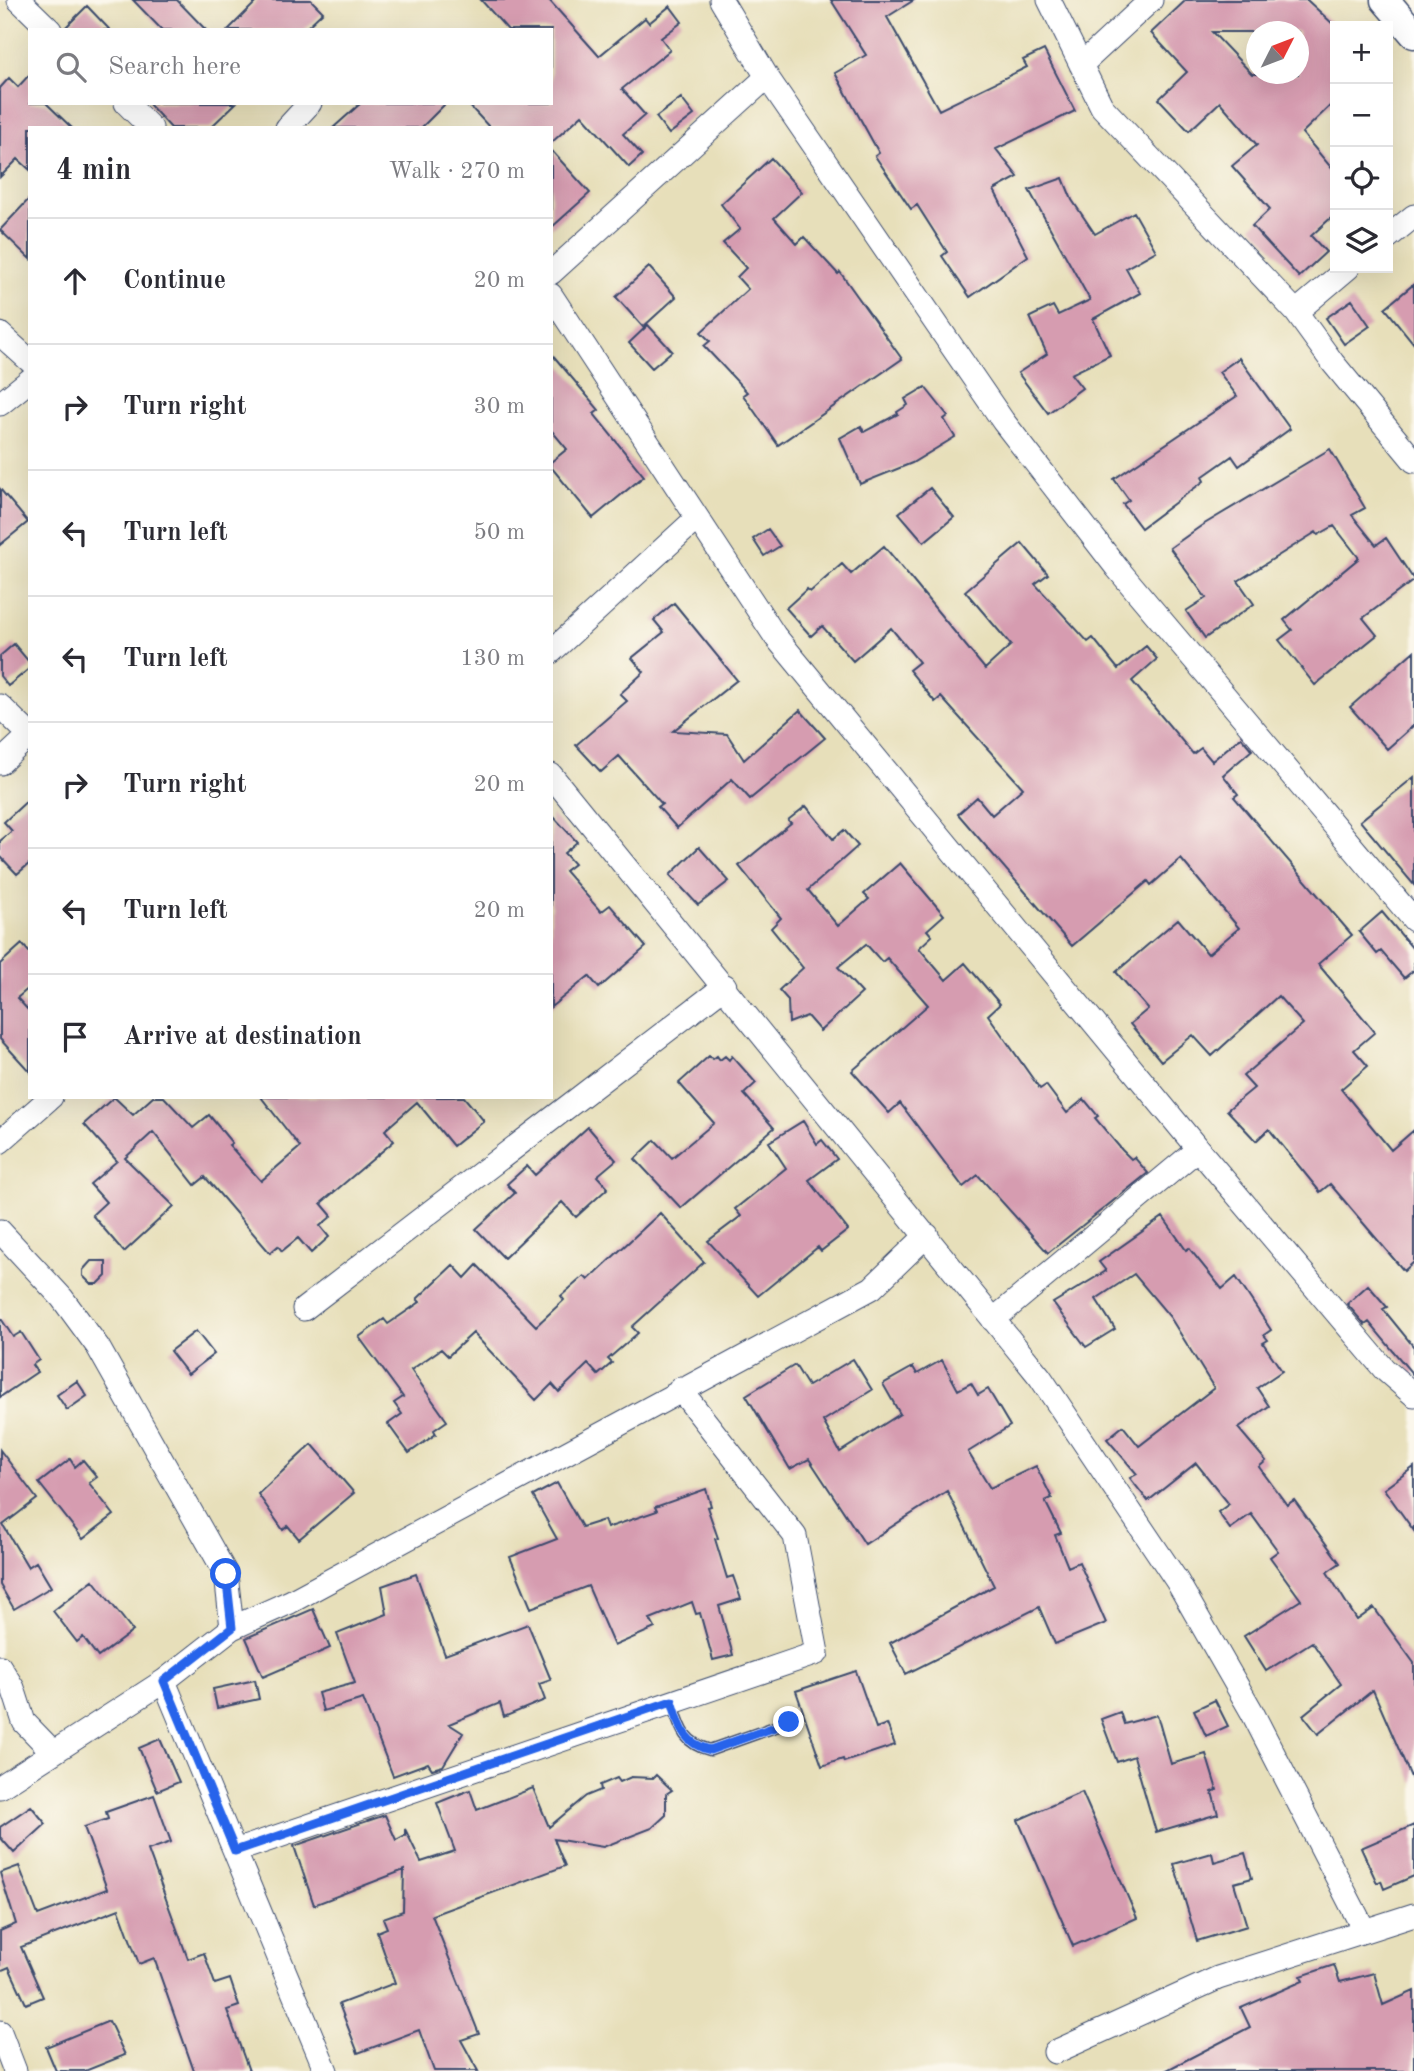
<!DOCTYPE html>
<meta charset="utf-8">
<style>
:root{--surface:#fff;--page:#f7f7f7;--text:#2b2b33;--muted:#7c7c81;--line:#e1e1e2}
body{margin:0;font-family:"Old Standard TT",serif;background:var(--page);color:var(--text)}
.controls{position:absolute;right:21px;top:21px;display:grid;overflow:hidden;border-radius:0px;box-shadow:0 7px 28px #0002}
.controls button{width:63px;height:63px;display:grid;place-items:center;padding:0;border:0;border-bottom:2px solid var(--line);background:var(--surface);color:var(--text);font:35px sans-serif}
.compass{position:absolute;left:1246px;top:21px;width:63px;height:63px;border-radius:50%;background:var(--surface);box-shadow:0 7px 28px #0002;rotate:48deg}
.stop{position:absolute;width:21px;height:21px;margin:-16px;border:5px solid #2563eb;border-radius:50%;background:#fff}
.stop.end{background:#2563eb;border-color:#fff;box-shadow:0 2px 7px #0008}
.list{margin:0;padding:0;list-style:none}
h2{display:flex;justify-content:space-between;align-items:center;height:91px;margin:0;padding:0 28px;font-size:30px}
h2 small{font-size:23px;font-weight:400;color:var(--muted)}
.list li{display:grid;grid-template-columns:46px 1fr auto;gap:21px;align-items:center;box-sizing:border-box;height:126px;padding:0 28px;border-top:2px solid var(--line)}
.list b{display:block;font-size:26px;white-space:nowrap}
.list em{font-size:23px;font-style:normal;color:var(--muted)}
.icon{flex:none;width:38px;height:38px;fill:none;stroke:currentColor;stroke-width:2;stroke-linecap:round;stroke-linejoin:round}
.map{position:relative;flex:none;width:1414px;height:2071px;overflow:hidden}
.search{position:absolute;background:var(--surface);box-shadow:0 7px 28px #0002;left:28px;top:28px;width:525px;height:77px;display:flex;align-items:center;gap:18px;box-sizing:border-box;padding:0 24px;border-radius:0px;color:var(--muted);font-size:26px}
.panel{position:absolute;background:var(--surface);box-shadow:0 7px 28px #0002;left:28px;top:126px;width:525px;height:973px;border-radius:0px}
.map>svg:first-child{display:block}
.building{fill:#d69cb0;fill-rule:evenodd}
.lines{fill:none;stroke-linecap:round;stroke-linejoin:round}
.service-casing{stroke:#3a496c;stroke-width:13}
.minor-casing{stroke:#3a496c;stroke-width:25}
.tertiary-casing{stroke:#3a496c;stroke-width:31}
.service{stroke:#fff;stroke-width:10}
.minor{stroke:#fff;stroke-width:23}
.tertiary{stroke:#fff;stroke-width:28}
.route{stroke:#2563eb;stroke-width:9}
</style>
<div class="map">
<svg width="1414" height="2071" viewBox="0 0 1414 2071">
<rect width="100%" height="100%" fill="#fbf7ec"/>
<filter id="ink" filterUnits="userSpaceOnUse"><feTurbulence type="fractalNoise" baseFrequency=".0143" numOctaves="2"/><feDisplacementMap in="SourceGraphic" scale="14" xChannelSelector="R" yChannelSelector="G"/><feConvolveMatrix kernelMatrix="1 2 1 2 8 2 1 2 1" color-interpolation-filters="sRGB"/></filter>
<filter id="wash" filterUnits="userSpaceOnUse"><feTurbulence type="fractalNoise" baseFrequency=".00686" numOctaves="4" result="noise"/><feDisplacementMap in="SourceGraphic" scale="28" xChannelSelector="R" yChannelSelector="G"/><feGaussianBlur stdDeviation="1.57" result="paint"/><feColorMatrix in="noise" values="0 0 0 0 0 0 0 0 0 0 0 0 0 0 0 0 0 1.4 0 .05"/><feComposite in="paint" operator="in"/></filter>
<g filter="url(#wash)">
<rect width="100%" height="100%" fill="#e7dfba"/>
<g id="blocks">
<path class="building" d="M133,0H177L206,30H162Z
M258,0H311L323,12L304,30H228Z
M481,0H549L599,56L645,18L649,23L670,6L682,22L661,38L670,50L622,89L645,115L623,134L642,155L629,167L582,115L551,143V128H490L467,103H551V30H508Z
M831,0H914L887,17L939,110L1027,67L1023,60L1044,50L1075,111L996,149L1018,177L994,190L1028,256L970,297L942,256L947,252L917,205L911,209L875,156L879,153L835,73L866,55Z
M1186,0H1307L1335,26V101L1302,133L1335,172V214L1311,236L1326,252L1299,277L1252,226L1270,209L1232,166L1257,145L1220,102L1189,131L1159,99L1187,72L1151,33ZM1212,32H1298V74H1252Z
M87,6L110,30H64V29Z
M30,74V103H46L72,128H30V170L18,159L0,177V88L9,78L18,87Z
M681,98L694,115L669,134L656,117Z
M148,103H236L210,128H171Z
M361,103H446L421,128H333Z
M551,150L590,193L551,228Z
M771,158L802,192L774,218L797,244L804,237L838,274L840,272L902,359L778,445L743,395L747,392L704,346L710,341L701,332L748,289L737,277L746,268L723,243L740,229L721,204Z
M1063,178L1072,200L1095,234L1134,212L1156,251L1126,268L1140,293L1093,319L1110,355L1071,374L1082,388L1048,413L1018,373L1047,354L1030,317L1053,306L1058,315L1090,300L1029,190Z
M30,198V259L0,230Z
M649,267L676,297L643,327L616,297Z
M1414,284V344L1385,308Z
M1352,300L1370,326L1344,344L1326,318Z
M648,325L672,351L652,368L629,343Z
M551,353L599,410L594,414L644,476L593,518L551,467V462L567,449L551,430Z
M1239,358L1290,429L1239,466L1232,456L1202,477L1204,481L1141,528L1123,504L1129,500L1114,479L1237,396L1219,372Z
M925,387L948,416L944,419L955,437L912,463L860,484L840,438L861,426L864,432L898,414L897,412L908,405L905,399Z
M1330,449L1365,508L1352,515L1376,545L1386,538L1414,580L1363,618L1377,635L1315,685L1279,640L1292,630L1284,620L1359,558L1334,526L1318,535L1316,532L1238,581L1254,604L1205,638L1186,611L1206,598L1170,548L1201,526Z
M930,488L954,517L924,542L899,513Z
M0,489L28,522L0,545Z
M768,529L780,546L764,556L753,539Z
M1022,543L1048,574L1035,584L1088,642L1093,638L1118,669L1146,646L1157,659L1132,681L1193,754L1201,748L1212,761L1241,737L1252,750L1223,775L1238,794L1234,797L1352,935L1318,964L1375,1032L1354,1050L1368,1066L1341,1089L1391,1150L1414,1130V1262L1404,1271L1330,1184L1320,1192L1269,1129L1256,1141L1227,1110L1254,1088L1243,1076L1303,1024L1278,996L1212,1056L1193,1035L1161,1061L1130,1024L1148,1009L1116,972L1178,919L1208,954L1239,928L1181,859L1151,885L1148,881L1072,946L958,814L977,797L992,815L1023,788L941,697L935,702L909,670L919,662L891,628L853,661L822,626L811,636L786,608L807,589L810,592L842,564L851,574L884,546L985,669L1011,645L965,591Z
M674,603L737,680L673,731L727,734L744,760L800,710L825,738L750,799L732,779L677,828L658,807L662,804L619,756L601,772L576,745L627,701L620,694L644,672L632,658L664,632L654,620Z
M14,644L30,663V668L8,686L0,676V656Z
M1414,651V725L1387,749L1350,707Z
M1414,777V885L1360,821Z
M30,798V863L17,874L0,856V841L12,831L4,822Z
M806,806L833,839L844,830L858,846L808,890L838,926L869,899L864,894L900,863L944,915L927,930L932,936L919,948L946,980L965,963L1000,1004L988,1015L1040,1089L1046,1085L1067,1113L1084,1099L1098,1116L1095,1118L1122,1150L1131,1159L1134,1157L1148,1173L1048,1253L978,1175L963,1187L900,1103L889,1113L852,1071L928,1005L887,958L882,962L866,944L838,967L862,993L820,1031L807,1016L789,1023L788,1000L779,990L803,968L771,928L781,918L739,866L791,823L788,820Z
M551,814L577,842L564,853L574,864L565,871L601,912L610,905L646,947L599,988L589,976L551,1007Z
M699,847L729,881L698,905L670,875Z
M1382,912L1414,950V970L1404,978L1381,951L1377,954L1359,932Z
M22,944L30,953V987L17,998L30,1012V1072L0,1039V964Z
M709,1056L713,1059L717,1056L720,1060L725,1056L729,1060L732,1056L756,1083L744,1094L774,1128L681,1208L635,1159L655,1140L672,1158L714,1123L679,1083Z
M114,1097L133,1115L153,1097H164L193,1128L209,1115L232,1143L229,1145L261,1181L300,1147L261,1097H464L484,1121L453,1146L417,1102L385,1130L394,1141L321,1203L332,1216L320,1226L329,1237L311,1253L298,1238L282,1251L278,1246L270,1253L205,1177L195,1185L153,1132L125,1158L174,1206L124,1252L92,1215L106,1202L90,1184L117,1161L84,1124Z
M803,1121L817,1144L822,1140L837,1159L809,1180L848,1230L821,1251L818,1247L758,1296L708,1241L741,1216L735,1209L786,1168L769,1142Z
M588,1127L616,1160L597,1176L608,1188L576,1217L562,1202L504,1258L476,1229L515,1193L507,1184L527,1166L535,1175Z
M660,1213L704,1262L632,1327L638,1333L608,1359L612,1363L598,1375L588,1364L559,1392L552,1384L536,1400L473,1333L448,1356L441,1349L411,1370L447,1421L434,1430L436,1434L409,1453L388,1424L402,1414L394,1403L403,1397L359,1337L384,1319L388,1324L420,1302L417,1299L453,1265L465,1278L477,1265L536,1326L564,1300L561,1296L584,1276L588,1280Z
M1163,1217L1186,1250L1189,1248L1222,1289L1236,1277L1271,1330L1264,1335L1268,1340L1263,1343L1282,1371L1257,1388L1269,1406L1238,1428L1266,1461L1259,1467L1287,1505L1294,1500L1340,1563L1327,1572L1357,1620L1374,1608L1414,1663V1784L1373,1690L1318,1734L1303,1715L1341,1684L1312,1642L1266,1671L1244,1636L1301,1600L1270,1557L1278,1551L1251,1514L1230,1529L1218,1512L1229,1504L1196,1463L1148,1501L1130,1478L1137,1474L1107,1439L1123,1426L1139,1446L1214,1388L1170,1317L1134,1274L1096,1299L1115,1329L1086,1347L1053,1303L1106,1271L1099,1262Z
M91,1261H106V1276L98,1284H91L83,1276V1270Z
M1368,1285L1387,1307L1383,1309L1414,1347V1376L1369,1322L1365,1325L1347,1304Z
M0,1317L13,1337L21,1332L39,1360L32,1365L37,1372L0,1397Z
M196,1331L214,1354L188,1374L170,1351Z
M853,1359L872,1390L823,1421L840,1452L900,1414L883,1384L913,1367L917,1374L942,1360L958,1390L971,1383L978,1395L988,1389L1010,1426L968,1452L990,1488L1036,1466L1052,1498L1045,1501L1061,1533L1055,1535L1068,1567L1079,1562L1106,1623L1055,1644L1039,1607L906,1674L890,1643L994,1586L947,1491L865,1544L809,1459L790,1469L746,1395L795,1365L808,1386Z
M77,1381L87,1396L67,1410L57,1395Z
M312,1444L354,1493L299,1539L288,1526L283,1530L258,1494Z
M0,1450L37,1499L3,1525L28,1567L36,1562L51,1587L14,1609L0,1585Z
M70,1459L75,1467L83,1460L97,1477L89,1483L114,1515L83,1539L39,1483Z
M1414,1467V1531L1384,1489Z
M557,1483L582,1527L604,1520L607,1528L657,1511L655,1507L706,1489L711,1506L707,1507L718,1538L715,1539L727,1578L733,1576L741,1599L719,1606L733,1655L713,1660L700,1613L696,1614L692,1602L650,1619L655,1628L614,1646L588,1586L531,1608L510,1557L557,1539L533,1496Z
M416,1574L445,1655L528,1624L551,1680L539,1684L545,1700L504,1717L500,1703L449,1724L463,1733L443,1766L432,1769L428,1763L393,1776L363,1699L323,1711L318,1693L355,1683L337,1634L387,1614L382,1586Z
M93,1580L133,1631L98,1657L83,1637L77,1642L53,1611Z
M313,1609L330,1648L263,1677L246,1638Z
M856,1671L876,1728L887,1724L895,1745L844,1762L843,1759L822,1766L796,1691Z
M255,1680L259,1699L217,1708L213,1689Z
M1215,1700L1228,1726L1206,1736L1194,1710Z
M1120,1712L1124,1724L1157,1715L1171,1764L1206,1754L1217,1790L1212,1792L1218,1814L1156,1832L1134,1756L1117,1762L1101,1719Z
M160,1739L179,1782L157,1791L139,1748Z
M656,1775L672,1790L666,1794V1815L652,1828L603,1847L554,1839L565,1866L432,1915L479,2034L461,2040L478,2071H434L419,2030L358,2053L339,2004L395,1983L377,1932L387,1928L383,1918L403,1911L404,1870L314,1905L294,1846L385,1815L396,1840L405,1835V1829L421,1862L455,1851L437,1803L452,1797L470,1790L477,1810L533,1788L549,1827L586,1796L601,1790L600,1785L617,1778L620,1782L631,1777L653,1778Z
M1082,1792L1137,1918L1073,1946L1018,1820Z
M154,1795L171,1842L148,1850L188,1959L204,1953L215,1984L230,1979L239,2006L227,2010L249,2071H194L154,1958L139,1964L119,1909L21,1947L43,1997L26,2004L9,1967L0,1971V1931L16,1924L0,1873L19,1866L38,1915L107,1889L84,1827L108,1819L106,1812Z
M31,1806L46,1824L14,1853L0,1837V1827Z
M1414,1825V1876L1384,1889L1381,1881L1377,1883L1361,1848Z
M1212,1853L1214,1862L1245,1853L1252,1878L1234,1883L1247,1926L1197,1941L1174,1864Z
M1334,1965L1340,1982L1374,1973L1383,2005L1414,1991V2071H1165L1250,2027L1241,2008L1303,1981L1301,1976Z
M109,2021L125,2055L85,2071H56L46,2047Z"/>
</g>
</g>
<g filter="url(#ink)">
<use href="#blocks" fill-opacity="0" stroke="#3a496c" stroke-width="2"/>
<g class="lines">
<defs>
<path id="service" d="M672,1701C680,1726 682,1743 710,1750L789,1722"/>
<path id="minor" d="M19,0L50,30
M721,0L767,77L1003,421L1117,568L1414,920
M1049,0L1102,107L1296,312L1333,363L1414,461
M1081,65L1151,0
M126,103L151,128
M287,128L310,103
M1388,237L1414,216
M551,273L767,77
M551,295L775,636L1198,1149L1384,1369L1414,1395
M1296,312L1348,268
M0,334L30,361
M0,404L30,380
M551,652L696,519
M0,706L30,735
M0,763L30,735
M551,775L1040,1377L1177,1581L1252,1712L1364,1930
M0,1142L51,1097
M0,1231L62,1298L98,1347L226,1574L232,1628
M304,1309L725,986
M993,1320L1198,1149
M0,1667L13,1688L24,1722L52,1751
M164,1681L326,2071
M0,1787L164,1681L232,1628L290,1602L872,1288L927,1235
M235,1851L817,1653L795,1536L680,1389
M0,2032L15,2071
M1055,2052L1218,1978L1414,1915"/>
<path id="tertiary" d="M1385,0L1414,34"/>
</defs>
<use href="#service" class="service-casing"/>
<use href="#minor" class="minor-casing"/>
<use href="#tertiary" class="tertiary-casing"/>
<use href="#service" class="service"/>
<use href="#minor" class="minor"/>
<use href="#tertiary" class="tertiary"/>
</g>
</g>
<g class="lines" filter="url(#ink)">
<path class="route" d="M226,1574L232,1628L164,1681L235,1851L672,1701C680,1726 682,1743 710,1750L789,1722"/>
</g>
</svg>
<div class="controls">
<button>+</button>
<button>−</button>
<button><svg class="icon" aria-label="locate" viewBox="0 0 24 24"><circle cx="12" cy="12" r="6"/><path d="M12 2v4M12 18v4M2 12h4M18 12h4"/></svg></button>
<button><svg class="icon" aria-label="layers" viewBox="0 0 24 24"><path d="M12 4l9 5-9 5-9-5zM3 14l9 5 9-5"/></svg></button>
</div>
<svg class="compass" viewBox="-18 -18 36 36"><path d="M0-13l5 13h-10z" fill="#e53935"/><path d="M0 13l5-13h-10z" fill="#7c7c81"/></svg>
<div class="stop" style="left:226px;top:1574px"></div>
<div class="stop end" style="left:789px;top:1722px"></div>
<div class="search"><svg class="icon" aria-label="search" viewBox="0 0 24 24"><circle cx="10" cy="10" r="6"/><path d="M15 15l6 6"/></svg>Search here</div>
<section class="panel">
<h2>4 min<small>Walk · 270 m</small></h2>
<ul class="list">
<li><svg class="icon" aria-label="ahead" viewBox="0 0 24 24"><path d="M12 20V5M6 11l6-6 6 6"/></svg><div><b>Continue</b></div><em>20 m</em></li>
<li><svg class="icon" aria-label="right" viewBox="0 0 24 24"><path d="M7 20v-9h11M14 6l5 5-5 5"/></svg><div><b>Turn right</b></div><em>30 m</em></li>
<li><svg class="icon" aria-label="left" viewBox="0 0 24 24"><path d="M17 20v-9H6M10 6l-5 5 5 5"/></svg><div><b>Turn left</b></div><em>50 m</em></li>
<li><svg class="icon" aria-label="left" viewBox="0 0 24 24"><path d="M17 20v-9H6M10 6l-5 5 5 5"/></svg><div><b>Turn left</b></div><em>130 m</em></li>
<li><svg class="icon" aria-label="right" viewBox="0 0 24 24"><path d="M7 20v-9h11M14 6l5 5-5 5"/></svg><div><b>Turn right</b></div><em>20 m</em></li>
<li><svg class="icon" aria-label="left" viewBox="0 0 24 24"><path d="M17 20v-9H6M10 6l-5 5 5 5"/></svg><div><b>Turn left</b></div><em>20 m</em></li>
<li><svg class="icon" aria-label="arrive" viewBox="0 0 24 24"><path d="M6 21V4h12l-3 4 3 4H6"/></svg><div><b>Arrive at destination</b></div></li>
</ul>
</section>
</div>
